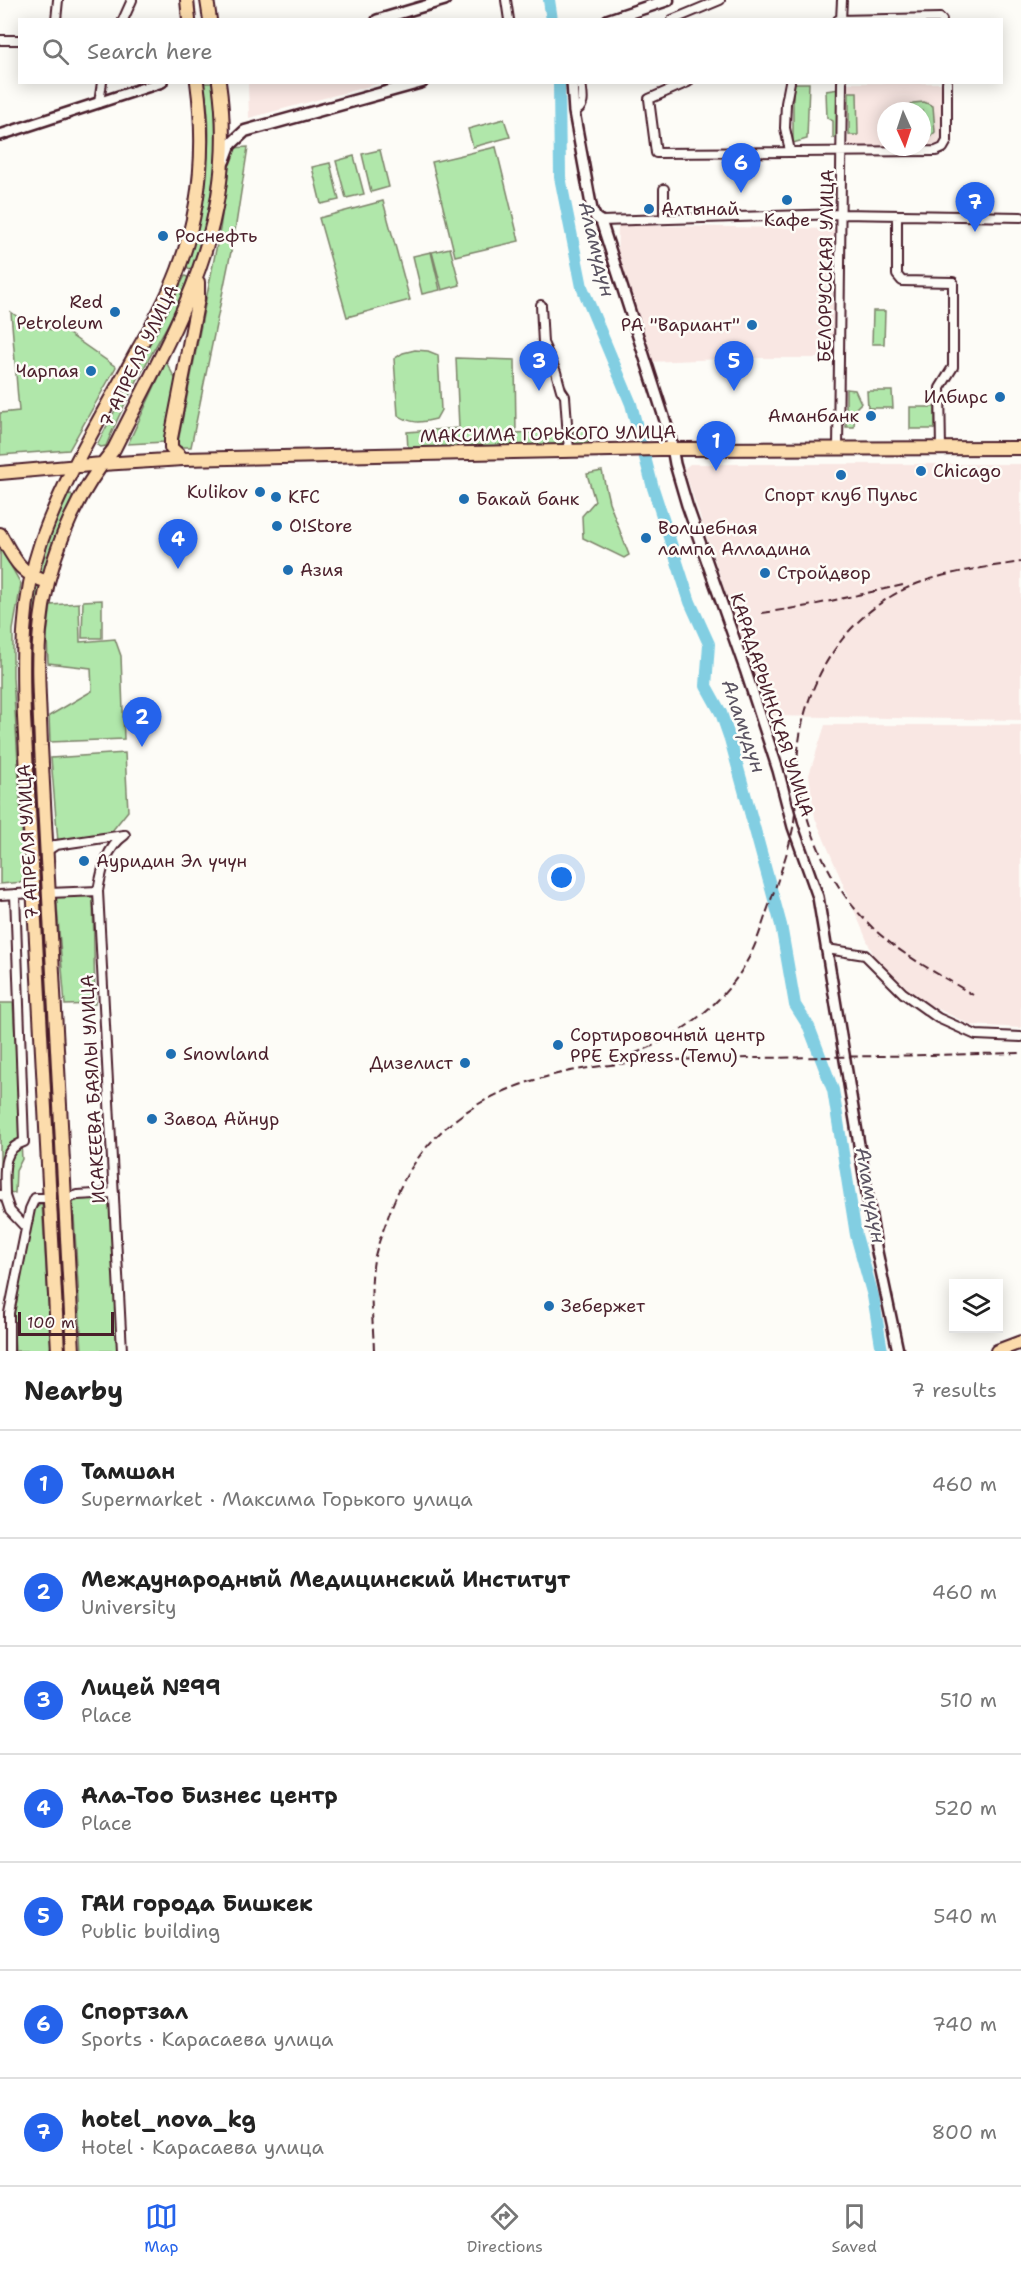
<!DOCTYPE html>
<meta charset="utf-8">
<style>
:root{--surface:#fff;--page:#f2f2f2;--text:#222;--muted:#767676;--line:#e0e0e0;--accent:#2563eb}
body{margin:0;font-family:"Shantell Sans",sans-serif;background:var(--page);color:var(--text)}
.controls{position:absolute;right:18px;bottom:18px;display:grid;overflow:hidden;border-radius:0px;box-shadow:0 3px 15px #0003}
.controls button{width:54px;height:54px;display:grid;place-items:center;padding:0;border:0;border-bottom:2px solid var(--line);background:var(--surface);color:var(--text);font:30px sans-serif}
.compass{position:absolute;left:877px;top:102px;width:54px;height:54px;border-radius:50%;background:var(--surface);box-shadow:0 3px 15px #0003;rotate:177deg}
.scale{position:absolute;left:18px;bottom:15px;width:96px;box-sizing:border-box;padding-left:6px;border:3px solid #4a1f2b;border-top:0;font-size:16px;line-height:21px;white-space:nowrap;color:#4a1f2b;-webkit-text-stroke:4px #fdfcf7;paint-order:stroke}
.you{position:absolute;left:562px;top:878px;width:21px;height:21px;margin:-15px;border:4px solid #fff;border-radius:50%;background:#1a73e8;box-shadow:0 0 0 9px #1a73e833}
.badge{display:grid;place-items:center;width:39px;height:39px;border-radius:50%;background:var(--accent);color:#fff;font-size:20px;font-weight:700}
.pin{position:absolute;translate:-50% -50px;filter:drop-shadow(0 2px 3px #0008)}
.pin::after{content:'';position:absolute;top:32px;width:21px;height:18px;background:inherit;clip-path:polygon(0 0,100% 0,50% 100%)}
.list{margin:0;padding:0;list-style:none}
h2{display:flex;justify-content:space-between;align-items:center;height:78px;margin:0;padding:0 24px;font-size:26px}
h2 small{font-size:20px;font-weight:400;color:var(--muted)}
.list li{display:grid;grid-template-columns:39px 1fr auto;gap:18px;align-items:center;box-sizing:border-box;height:108px;padding:0 24px;border-top:2px solid var(--line)}
.list b{display:block;font-size:22px;white-space:nowrap}
.list p{margin:0;font-size:20px;white-space:nowrap;color:var(--muted)}
.list em{font-size:20px;font-style:normal;color:var(--muted)}
.icon{flex:none;width:33px;height:33px;fill:none;stroke:currentColor;stroke-width:2;stroke-linecap:round;stroke-linejoin:round}
.map{position:relative;flex:none;width:1021px;height:1351px;overflow:hidden}
.search{position:absolute;background:var(--surface);box-shadow:0 3px 15px #0003;left:18px;right:18px;top:18px;height:66px;display:flex;align-items:center;gap:15px;box-sizing:border-box;padding:0 21px;border-radius:0px;color:var(--muted);font-size:22px}
.sheet{height:834px;background:var(--surface)}
nav{display:flex;justify-content:space-around;align-items:center;box-sizing:border-box;height:84px;border-top:2px solid var(--line);background:var(--surface);font-size:16px;color:var(--muted)}
nav a{display:grid;justify-items:center;gap:3px}
nav .on{color:var(--accent)}
.map>svg:first-child{display:block}
.built{fill:#f9e7e3;fill-rule:evenodd}
.green{fill:#b0e7aa;stroke:#7d836a;stroke-width:1.5}
.lines{fill:none;stroke-linecap:round;stroke-linejoin:round}
.river{stroke:#82cee2;stroke-width:12}
.minor-casing{stroke:#4a1f2b;stroke-width:12}
.tertiary-casing{stroke:#4a1f2b;stroke-width:14}
.secondary-casing{stroke:#4a1f2b;stroke-width:15}
.primary-casing{stroke:#4a1f2b;stroke-width:16}
.minor{stroke:#fdfcf7;stroke-width:8}
.tertiary{stroke:#fdfcf7;stroke-width:9}
.secondary{stroke:#fdfcf7;stroke-width:10}
.primary{stroke:#fcdcac;stroke-width:12}
.rail{stroke:#4a1f2b;stroke-width:2;stroke-dasharray:9 4.5;stroke-linecap:butt}
.poi-dot{fill:#1f6fb2;stroke:#fdfcf7;stroke-width:2}
.labels{text-anchor:middle;stroke-width:5;stroke-linejoin:round;paint-order:stroke}
.poi-label{font-size:18px;fill:#4a1f2b;stroke:#fdfcf7;text-anchor:start}
.street-label{font-size:18px;fill:#4a1f2b;stroke:#fdfcf7}
.water-label{font-size:20px;font-style:italic;fill:#5b5462;stroke:#fdfcf7}
</style>
<div class="map">
<svg width="1021" height="1351" viewBox="0 0 1021 1351">
<rect width="100%" height="100%" fill="#fdfcf7"/>
<filter id="ink" filterUnits="userSpaceOnUse"><feTurbulence type="fractalNoise" baseFrequency=".0167" numOctaves="2"/><feDisplacementMap in="SourceGraphic" scale="12" xChannelSelector="R" yChannelSelector="G"/><feConvolveMatrix kernelMatrix="1 2 1 2 8 2 1 2 1" color-interpolation-filters="sRGB"/></filter>
<g filter="url(#ink)">
<path class="built" d="M254,82H381V83L249,118L248,84Z
M843,83H941L943,146L936,149H848V123H843ZM886,111H922V147H886Z
M618,225L834,229L833,358H747L648,362L617,263Z
M690,464H1021V720L767,716L684,469Z
M825,725H1021V1028L971,1025L920,1000L874,957L815,818L809,775Z"/>
<path class="green" d="M203,83H215L216,164L205,228L193,267L189,269L186,265C201,205 218,144 203,83Z
M793,83H809L807,139L793,143Z
M839,89V135L833,138V121L827,118L826,91Z
M849,92H857L858,135H849Z
M924,102L933,106L935,132L928,139L922,140V111H909V106L913,103Z
M504,119L510,137L473,147L468,129Z
M248,147L234,237L191,447H177L220,229L232,148Z
M496,147L519,241L455,256L432,162Z
M380,150L389,187L371,192L362,154Z
M354,156L364,194L346,198L336,161Z
M330,163L339,200L321,204L312,167Z
M383,201L410,300L347,317L319,218Z
M450,248L460,285L442,290L432,252Z
M431,252L440,290L422,294L413,256Z
M185,276L192,279C164,335 129,388 106,446L101,447L97,445Z
M873,311H885L884,344H872Z
M11,312L30,326L66,332L116,367L69,450L0,455V413L19,411Z
M415,350L428,351L438,355L441,410L436,419C420,423 411,424 398,415L394,359L403,353Z
M456,358L515,360L516,433L587,429L589,445L408,450L407,432L459,428Z
M166,362L176,380L165,442L128,444Z
M846,389L855,390L861,403L855,409L854,427H846Z
M867,391H892L893,408H868Z
M910,407H935V429H910Z
M602,471L609,502L629,555L624,558L583,538L582,516L595,501L587,474Z
M71,494L73,498L57,533L44,571L40,572L39,567L50,533L68,495Z
M0,547L21,584L13,630V677L25,882L0,884Z
M36,584L40,585C25,682 38,784 43,882H38L28,674L30,621Z
M102,600V638H82L83,601Z
M79,603L80,642L115,639L121,656L124,739L50,742L49,716L92,691L91,668L48,663L47,635L51,605Z
M125,753L128,811L108,836L58,842L51,758Z
M56,894L93,897L95,1004L65,1005Z
M44,903L69,1351H63L39,904Z
M0,1003H13L22,1159L16,1171L15,1193L0,1191Z
M111,1197L120,1351H82L73,1199Z
M42,1204L51,1346L49,1351H15L13,1316L33,1210Z"/>
<g class="lines">
<path class="river" d="M549,0L552,20
M559,82L560,177L582,287L631,404L653,488L690,602L709,644L706,686L721,713L730,739L781,925L795,1005L809,1027L833,1090L856,1235L873,1296L882,1351"/>
<defs>
<path id="minor" d="M506,0L509,20
M56,20L58,0
M123,20L132,0
M672,20L720,0
M838,20L940,18L942,20
M841,20L842,0
M0,40H20
M688,82L649,99L656,153L936,151L943,148L947,141V82
M790,82L786,103L785,128L790,151
M99,103L102,82
M574,112C587,106 582,95 581,82
M664,189V218
M897,215V275L902,281L953,282V367L940,388L941,449
M601,221L841,214L1021,217
M541,305L543,343L556,372L561,390L565,396L569,451
M838,449L842,82
M47,851L56,845L124,835
M49,893L98,891
M0,895L34,893
M827,949L865,955L903,993L938,1018L976,1035L1021,1037
M0,1195L5,1196L10,1211L26,1228
M5,1196C5,1174 0,1149 24,1142L15,894
M65,1199L77,1195L114,1193
M9,1351V1313L30,1209L35,1198H50
M122,1351L98,891C102,869 106,848 125,835"/>
<path id="tertiary" d="M377,20L445,0
M572,82L574,112L592,210L596,218L601,221L670,436L675,464L687,505L746,672L778,770L793,827L818,897L876,1247L898,1351
M0,135L162,82"/>
<path id="secondary" d="M608,20L668,0
M224,161L230,145L245,131L422,82"/>
<path id="primary" d="M187,0L189,20
M207,0L210,20
M183,459L171,448V438L198,299V282
M0,473L102,464L183,459L659,449L1021,448
M0,534C14,558 19,574 48,582
M58,1351L24,717C22,657 21,600 41,542C64,477 104,412 137,351C152,325 167,299 178,270C201,209 206,147 197,82
M73,1351L41,746C40,707 36,669 40,630C46,565 72,499 114,449C175,326 240,227 219,82
M997,1351L1021,1342"/>
</defs>
<use href="#minor" class="minor-casing"/>
<use href="#tertiary" class="tertiary-casing"/>
<use href="#secondary" class="secondary-casing"/>
<use href="#primary" class="primary-casing"/>
<use href="#minor" class="minor"/>
<use href="#tertiary" class="tertiary"/>
<use href="#secondary" class="secondary"/>
<use href="#primary" class="primary"/>
<path class="rail" d="M762,613L808,606L903,585
M801,792C810,838 833,888 867,922C896,953 938,973 973,995
M620,1058C668,1045 724,1006 747,961C758,942 764,918 772,897C780,874 788,852 793,828C798,799 795,770 799,742C807,683 839,628 890,597C929,573 977,569 1021,562
M374,1351C373,1321 369,1290 374,1260C377,1246 383,1231 388,1217C442,1058 613,1061 753,1058C843,1057 932,1055 1021,1053"/>
</g>
</g>
<g class="poi-dot">
<circle cx="787" cy="200" r="6"/>
<circle cx="649" cy="209" r="6"/>
<circle cx="163" cy="236" r="6"/>
<circle cx="115" cy="312" r="6"/>
<circle cx="752" cy="325" r="6"/>
<circle cx="91" cy="371" r="6"/>
<circle cx="1000" cy="397" r="6"/>
<circle cx="871" cy="416" r="6"/>
<circle cx="921" cy="471" r="6"/>
<circle cx="841" cy="475" r="6"/>
<circle cx="260" cy="492" r="6"/>
<circle cx="276" cy="497" r="6"/>
<circle cx="464" cy="499" r="6"/>
<circle cx="277" cy="526" r="6"/>
<circle cx="646" cy="538" r="6"/>
<circle cx="288" cy="570" r="6"/>
<circle cx="765" cy="573" r="6"/>
<circle cx="84" cy="861" r="6"/>
<circle cx="558" cy="1045" r="6"/>
<circle cx="171" cy="1054" r="6"/>
<circle cx="465" cy="1063" r="6"/>
<circle cx="152" cy="1119" r="6"/>
<circle cx="549" cy="1306" r="6"/>
</g>
<g class="labels">
<g class="poi-label">
<text x="661" y="215">Алтынай</text>
<text x="787" y="226" text-anchor="middle">Кафе</text>
<text x="175" y="242">Роснефть</text>
<text x="103" y="308" text-anchor="end">Red<tspan x="103" dy="21">Petroleum</tspan></text>
<text x="740" y="331" text-anchor="end">РА "Вариант"</text>
<text x="79" y="377" text-anchor="end">Чарпая</text>
<text x="988" y="403" text-anchor="end">Илбирс</text>
<text x="859" y="422" text-anchor="end">Аманбанк</text>
<text x="933" y="477">Chicago</text>
<text x="248" y="498" text-anchor="end">Kulikov</text>
<text x="841" y="501" text-anchor="middle">Спорт клуб Пульс</text>
<text x="288" y="503">KFC</text>
<text x="476" y="505">Бакай банк</text>
<text x="289" y="532">O!Store</text>
<text x="658" y="534">Волшебная<tspan x="658" dy="21">лампа Алладина</tspan></text>
<text x="300" y="576">Азия</text>
<text x="777" y="579">Стройдвор</text>
<text x="96" y="867">Ауридин Эл үчүн</text>
<text x="570" y="1041">Сортировочный центр<tspan x="570" dy="21">PPE Express (Temu)</tspan></text>
<text x="183" y="1060">Snowland</text>
<text x="453" y="1069" text-anchor="end">Дизелист</text>
<text x="164" y="1125">Завод Айнур</text>
<text x="561" y="1312">Зебержет</text>
</g>
<g class="street-label">
<text transform="translate(826 266) rotate(-89)" y="6">БЕЛОРУССКАЯ УЛИЦА</text>
<text transform="translate(139 356) rotate(-64)" y="6">7 АПРЕЛЯ УЛИЦА</text>
<text transform="translate(548 434) rotate(-1)" y="6">МАКСИМА ГОРЬКОГО УЛИЦА</text>
<text transform="translate(772 705) rotate(72)" y="6">КАРАДАРЬИНСКАЯ УЛИЦА</text>
<text transform="translate(28 842) rotate(-93)" y="6">7 АПРЕЛЯ УЛИЦА</text>
<text transform="translate(93 1089) rotate(-93)" y="6">ИСАКЕЕВА БАЯЛЫ УЛИЦА</text>
</g>
<g class="water-label">
<text transform="translate(597 249) rotate(76)" y="7">Аламүдүн</text>
<text transform="translate(744 726) rotate(71)" y="7">Аламүдүн</text>
<text transform="translate(871 1195) rotate(80)" y="7">Аламүдүн</text>
</g>
</g>
</svg>
<div class="controls">
<button><svg class="icon" aria-label="layers" viewBox="0 0 24 24"><path d="M12 4l9 5-9 5-9-5zM3 14l9 5 9-5"/></svg></button>
</div>
<svg class="compass" viewBox="-18 -18 36 36"><path d="M0-13l5 13h-10z" fill="#e53935"/><path d="M0 13l5-13h-10z" fill="#767676"/></svg>
<div class="scale">100 m</div>
<div class="you"></div>
<div class="pin badge" style="left:716px;top:471px">1</div>
<div class="pin badge" style="left:142px;top:747px">2</div>
<div class="pin badge" style="left:539px;top:391px">3</div>
<div class="pin badge" style="left:178px;top:569px">4</div>
<div class="pin badge" style="left:734px;top:391px">5</div>
<div class="pin badge" style="left:741px;top:193px">6</div>
<div class="pin badge" style="left:975px;top:232px">7</div>
<div class="search"><svg class="icon" aria-label="search" viewBox="0 0 24 24"><circle cx="10" cy="10" r="6"/><path d="M15 15l6 6"/></svg>Search here</div>
</div>
<section class="sheet">
<h2>Nearby<small>7 results</small></h2>
<ul class="list">
<li><span class="badge">1</span><div><b>Тамшан</b><p>Supermarket · Максима Горького улица</p></div><em>460 m</em></li>
<li><span class="badge">2</span><div><b>Международный Медицинский Институт</b><p>University</p></div><em>460 m</em></li>
<li><span class="badge">3</span><div><b>Лицей №99</b><p>Place</p></div><em>510 m</em></li>
<li><span class="badge">4</span><div><b>Ала-Тоо Бизнес центр</b><p>Place</p></div><em>520 m</em></li>
<li><span class="badge">5</span><div><b>ГАИ города Бишкек</b><p>Public building</p></div><em>540 m</em></li>
<li><span class="badge">6</span><div><b>Спортзал</b><p>Sports · Карасаева улица</p></div><em>740 m</em></li>
<li><span class="badge">7</span><div><b>hotel_nova_kg</b><p>Hotel · Карасаева улица</p></div><em>800 m</em></li>
</ul>
</section>
<nav>
<a class="on"><svg class="icon" aria-label="map" viewBox="0 0 24 24"><path d="M3 6l6-2 6 2 6-2v14l-6 2-6-2-6 2zM9 4v14M15 6v14"/></svg>Map</a>
<a><svg class="icon" aria-label="directions" viewBox="0 0 24 24"><path d="M12 3l9 9-9 9-9-9zM9 14v-3h6M13 9l2 2-2 2"/></svg>Directions</a>
<a><svg class="icon" aria-label="saved" viewBox="0 0 24 24"><path d="M7 4h10v16l-5-4-5 4z"/></svg>Saved</a>
</nav>
